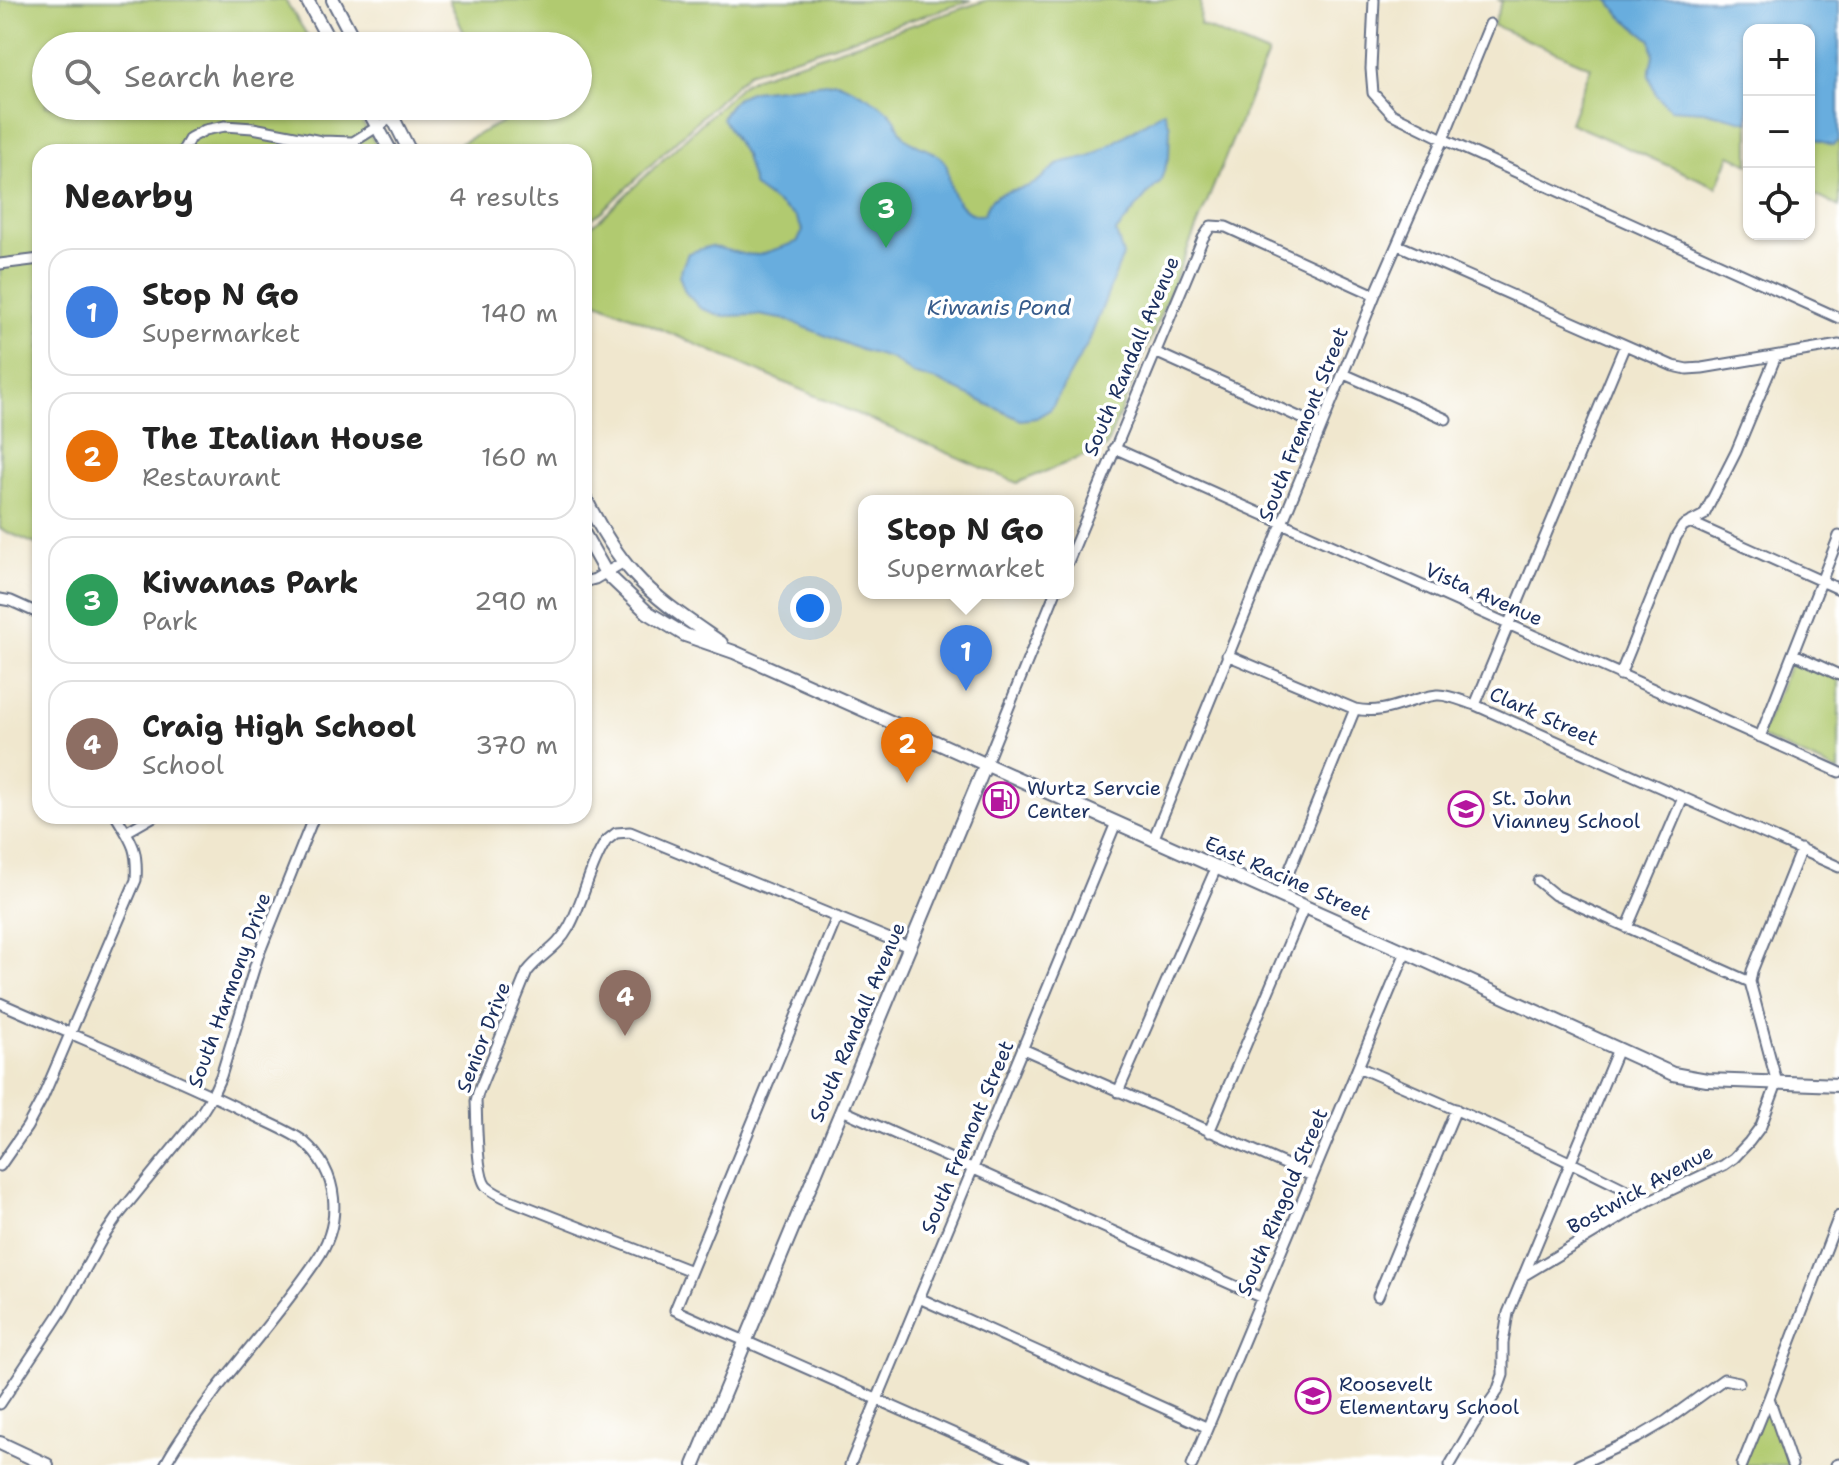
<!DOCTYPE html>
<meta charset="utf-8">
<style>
:root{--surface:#fff;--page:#f6f6f6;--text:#222;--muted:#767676;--line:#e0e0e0;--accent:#b45309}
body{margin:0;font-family:"Shantell Sans",sans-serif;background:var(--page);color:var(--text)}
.controls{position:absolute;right:24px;top:24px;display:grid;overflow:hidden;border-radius:16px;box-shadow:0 2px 6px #0004}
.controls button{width:72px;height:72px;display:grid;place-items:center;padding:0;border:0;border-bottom:2px solid var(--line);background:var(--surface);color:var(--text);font:40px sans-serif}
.you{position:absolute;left:810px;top:608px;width:28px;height:28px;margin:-20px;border:6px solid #fff;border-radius:50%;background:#1a73e8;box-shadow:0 0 0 12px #1a73e833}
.badge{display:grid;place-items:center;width:52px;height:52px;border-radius:50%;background:var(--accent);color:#fff;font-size:26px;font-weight:700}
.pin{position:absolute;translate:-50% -66px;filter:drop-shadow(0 2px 4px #0008)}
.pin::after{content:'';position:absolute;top:42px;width:28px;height:24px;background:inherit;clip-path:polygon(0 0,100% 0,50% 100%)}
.popup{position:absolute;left:858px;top:495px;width:216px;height:104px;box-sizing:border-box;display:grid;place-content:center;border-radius:16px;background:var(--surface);filter:drop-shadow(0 2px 6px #0005);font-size:26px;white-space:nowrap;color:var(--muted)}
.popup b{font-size:30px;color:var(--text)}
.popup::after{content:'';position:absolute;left:50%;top:100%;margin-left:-16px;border:16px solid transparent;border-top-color:var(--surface)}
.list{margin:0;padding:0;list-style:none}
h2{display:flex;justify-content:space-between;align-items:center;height:104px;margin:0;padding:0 32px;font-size:34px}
h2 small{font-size:26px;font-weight:400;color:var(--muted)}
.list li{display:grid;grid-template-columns:52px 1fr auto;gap:24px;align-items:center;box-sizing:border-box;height:128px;margin:0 16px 16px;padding:0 16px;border:2px solid var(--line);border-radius:24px}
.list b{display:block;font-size:30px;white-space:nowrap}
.list p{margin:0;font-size:26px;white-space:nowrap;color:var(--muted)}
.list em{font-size:26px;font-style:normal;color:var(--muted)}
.icon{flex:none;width:44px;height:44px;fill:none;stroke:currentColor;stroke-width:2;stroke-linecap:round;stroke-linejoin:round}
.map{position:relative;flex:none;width:1839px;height:1465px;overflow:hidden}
.search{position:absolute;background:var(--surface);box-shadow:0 2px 6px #0004;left:32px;top:32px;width:560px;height:88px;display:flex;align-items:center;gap:20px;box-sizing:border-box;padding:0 28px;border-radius:44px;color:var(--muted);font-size:30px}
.panel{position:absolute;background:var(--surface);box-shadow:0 2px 6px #0004;left:32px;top:144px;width:560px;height:680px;border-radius:24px}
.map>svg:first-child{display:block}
.green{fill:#b1ca6f;stroke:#667c66;stroke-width:2}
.water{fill:#67adde;stroke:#416e9e;stroke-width:2}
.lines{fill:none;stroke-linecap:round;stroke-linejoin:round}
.street-casing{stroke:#666f85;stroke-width:13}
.secondary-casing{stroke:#666f85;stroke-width:16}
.street{stroke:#fff;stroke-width:9}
.secondary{stroke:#fff;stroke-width:12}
.labels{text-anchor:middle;stroke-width:7;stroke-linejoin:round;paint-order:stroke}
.street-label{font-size:20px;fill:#1b2f5e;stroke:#fff}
.poi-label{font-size:20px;fill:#1b2f5e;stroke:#fff;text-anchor:start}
.water-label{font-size:22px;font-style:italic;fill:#365b8b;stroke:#fff}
</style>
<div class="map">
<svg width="1839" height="1465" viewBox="0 0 1839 1465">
<rect width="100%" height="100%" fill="#fff"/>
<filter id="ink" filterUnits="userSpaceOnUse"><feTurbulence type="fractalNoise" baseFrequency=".0125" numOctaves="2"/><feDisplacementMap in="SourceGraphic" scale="16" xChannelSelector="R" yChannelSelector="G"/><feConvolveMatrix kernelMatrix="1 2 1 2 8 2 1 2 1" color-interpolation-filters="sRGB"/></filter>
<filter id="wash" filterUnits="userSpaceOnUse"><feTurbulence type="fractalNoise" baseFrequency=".006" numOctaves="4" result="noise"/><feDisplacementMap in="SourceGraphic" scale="32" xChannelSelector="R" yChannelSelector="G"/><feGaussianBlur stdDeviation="1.8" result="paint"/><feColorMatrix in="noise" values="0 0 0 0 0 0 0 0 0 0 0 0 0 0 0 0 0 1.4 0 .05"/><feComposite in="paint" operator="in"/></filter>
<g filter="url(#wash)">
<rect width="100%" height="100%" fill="#f0e7ce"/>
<path class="green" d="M0,0H285L314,46H46V106H352L381,152H40V546L0,529Z
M449,0H972L748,73L602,211L584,224V152H443L504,121L498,106H578V46H470Z
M987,0H1201L1200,25L1268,54L1106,447L1017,483L584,296V231L600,219L743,84L756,77Z
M1499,0H1839V207L1809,192V30H1749V164L1730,155L1717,187L1570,123L1591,67L1493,25L1502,2Z
M1794,654L1839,675V772L1760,737Z
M1769,1398L1792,1465H1742Z"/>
<path class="water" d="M1609,0H1839V140L1833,145L1809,138V30H1749V122L1703,111L1670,109L1656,95L1649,75L1653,55L1651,40L1621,16Z
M837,82C855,89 883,103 894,118C899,125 900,134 907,139C918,149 941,150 947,167C949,174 949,183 952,191C957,203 970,219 984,214C993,185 1014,195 1035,183C1044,177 1051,168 1061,163C1069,159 1082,160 1092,156L1164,111L1170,126L1169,157L1160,182L1146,196L1116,232L1123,255L1089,341L1051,409L1036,418L1021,420L940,382L913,374L892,359L861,350L787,320L758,315L722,316L700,308L685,292L679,275L688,253L711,246L742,254L759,255L797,242L803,231L796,217L754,187L745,156L722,118C730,103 736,96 753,91Z"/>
</g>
<g filter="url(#ink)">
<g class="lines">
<defs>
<path id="street" d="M1374,0L1371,69L1373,93L1392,114L1443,139L1839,318
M182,152L190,138L205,130L225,126L253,128L321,141L353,142L393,117
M1398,245L1673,366L1687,369L1702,368L1839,345
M0,264L40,259
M1155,352L1321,427
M1344,374L1446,419
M1114,448L1839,772
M1690,522L1839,589
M1068,562L1203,238L1211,226L1226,227L1375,295
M584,582L595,579L624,562
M0,599L11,601L40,614
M1794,654L1839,675
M1227,655L1355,709C1387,716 1408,698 1437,695C1449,694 1464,702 1475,705L1839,867
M1620,675L1676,537L1683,526L1704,515L1736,452L1776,356
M1475,705L1625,345
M1760,737L1839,536
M985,766L1055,593
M126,832L154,816
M1153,840L1375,295L1443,139L1490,24
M1538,881L1555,895L1750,982
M1279,896L1355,709
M837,917L675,1310L1025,1465
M1627,928L1683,798
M0,1003C79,1038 160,1070 238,1108C255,1117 289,1130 303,1141C340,1173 343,1222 316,1261C286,1305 249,1348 216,1390C198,1415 179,1438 165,1465
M1023,1049L1312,1176
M1358,1067C1456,1109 1553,1152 1648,1201
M1118,1092L1216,868
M842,1110L1262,1298
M1209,1132L1304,907
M0,1166L27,1127L43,1097L136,880C138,848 132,842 116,816
M691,1271L515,1202C505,1198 493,1193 486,1186C476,1174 477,1118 476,1101L478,1093L527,972C541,954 557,949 569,927C584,900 589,867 606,841L616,833L630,832L909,947
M1523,1276L1648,1201L1724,1165L1734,1158L1749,1142L1761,1126L1777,1083L1750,982L1752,971L1801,849
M1378,1296L1456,1109
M919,1298L1206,1427
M1769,1398L1792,1465
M0,1404L63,1309L102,1239L117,1217L200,1115L212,1096L221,1076L258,956L314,816
M850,1465L1116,823
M1192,1465L1406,952
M1450,1465L1474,1424L1497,1392L1503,1375V1343L1508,1313L1618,1049
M1578,1465L1637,1438L1666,1421L1724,1379L1739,1382
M1742,1465L1769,1398L1839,1216
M1836,1465L1839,1464"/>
<path id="secondary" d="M307,0L332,46
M333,0L357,46
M366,106L391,152
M387,106L410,152
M584,496C598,524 613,551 634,574C659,602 691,622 721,643
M584,534L606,573L647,612L685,635L734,652L1406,952L1618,1049L1673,1074L1707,1080L1839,1085
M0,1443L47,1465
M694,1465L985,766"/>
</defs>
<use href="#street" class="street-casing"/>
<use href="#secondary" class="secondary-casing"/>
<use href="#street" class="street"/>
<use href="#secondary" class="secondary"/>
</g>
</g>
<defs>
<symbol id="fuel-ring" viewBox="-11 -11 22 22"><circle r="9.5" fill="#fff" stroke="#b5179e" stroke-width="1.5"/><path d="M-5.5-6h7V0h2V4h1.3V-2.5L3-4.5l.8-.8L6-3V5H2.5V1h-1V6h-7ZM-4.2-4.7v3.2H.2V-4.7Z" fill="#b5179e"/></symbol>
<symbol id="school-ring" viewBox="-11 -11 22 22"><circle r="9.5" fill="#fff" stroke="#b5179e" stroke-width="1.5"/><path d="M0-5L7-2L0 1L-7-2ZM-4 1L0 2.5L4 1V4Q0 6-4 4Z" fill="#b5179e"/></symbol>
</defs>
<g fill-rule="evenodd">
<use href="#fuel-ring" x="981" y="780" width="40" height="40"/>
<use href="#school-ring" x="1446" y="789" width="40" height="40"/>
<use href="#school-ring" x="1293" y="1376" width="40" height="40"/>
</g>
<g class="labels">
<g class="street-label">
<text transform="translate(1131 356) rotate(-67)" y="7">South Randall Avenue</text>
<text transform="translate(1303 424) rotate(-68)" y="7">South Fremont Street</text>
<text transform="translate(1484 594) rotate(24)" y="7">Vista Avenue</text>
<text transform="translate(1544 716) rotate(24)" y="7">Clark Street</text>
<text transform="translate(1288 878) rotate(24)" y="7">East Racine Street</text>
<text transform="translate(229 990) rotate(-70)" y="7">South Harmony Drive</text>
<text transform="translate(857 1022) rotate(-67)" y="7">South Randall Avenue</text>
<text transform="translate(483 1037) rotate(-69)" y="7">Senior Drive</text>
<text transform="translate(967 1137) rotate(-67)" y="7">South Fremont Street</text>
<text transform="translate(1640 1189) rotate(-29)" y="7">Bostwick Avenue</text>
<text transform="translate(1282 1202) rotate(-67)" y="7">South Ringold Street</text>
</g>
<g class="poi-label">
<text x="1027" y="795">Wurtz Servcie<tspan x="1027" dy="23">Center</tspan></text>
<text x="1492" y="805">St. John<tspan x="1492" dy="23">Vianney School</tspan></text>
<text x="1339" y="1391">Roosevelt<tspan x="1339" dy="23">Elementary School</tspan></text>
</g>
<g class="water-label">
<text x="999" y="315">Kiwanis Pond</text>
</g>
</g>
</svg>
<div class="controls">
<button>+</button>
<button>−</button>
<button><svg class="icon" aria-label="locate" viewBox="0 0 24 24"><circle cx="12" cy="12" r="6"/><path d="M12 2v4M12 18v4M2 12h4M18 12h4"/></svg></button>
</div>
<div class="you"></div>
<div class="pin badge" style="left:966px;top:691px;background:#3f7fe0">1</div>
<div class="popup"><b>Stop N Go</b>Supermarket</div>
<div class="pin badge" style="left:907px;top:783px;background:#e8710a">2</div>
<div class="pin badge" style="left:886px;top:248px;background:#2e9e5b">3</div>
<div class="pin badge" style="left:625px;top:1036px;background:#8d6e63">4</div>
<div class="search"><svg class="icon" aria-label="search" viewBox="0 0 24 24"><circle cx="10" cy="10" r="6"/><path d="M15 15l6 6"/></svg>Search here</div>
<section class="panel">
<h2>Nearby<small>4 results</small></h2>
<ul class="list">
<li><span class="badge" style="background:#3f7fe0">1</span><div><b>Stop N Go</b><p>Supermarket</p></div><em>140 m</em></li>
<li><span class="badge" style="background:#e8710a">2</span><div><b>The Italian House</b><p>Restaurant</p></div><em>160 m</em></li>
<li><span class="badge" style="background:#2e9e5b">3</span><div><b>Kiwanas Park</b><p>Park</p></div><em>290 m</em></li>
<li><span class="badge" style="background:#8d6e63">4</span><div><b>Craig High School</b><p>School</p></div><em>370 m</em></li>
</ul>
</section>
</div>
